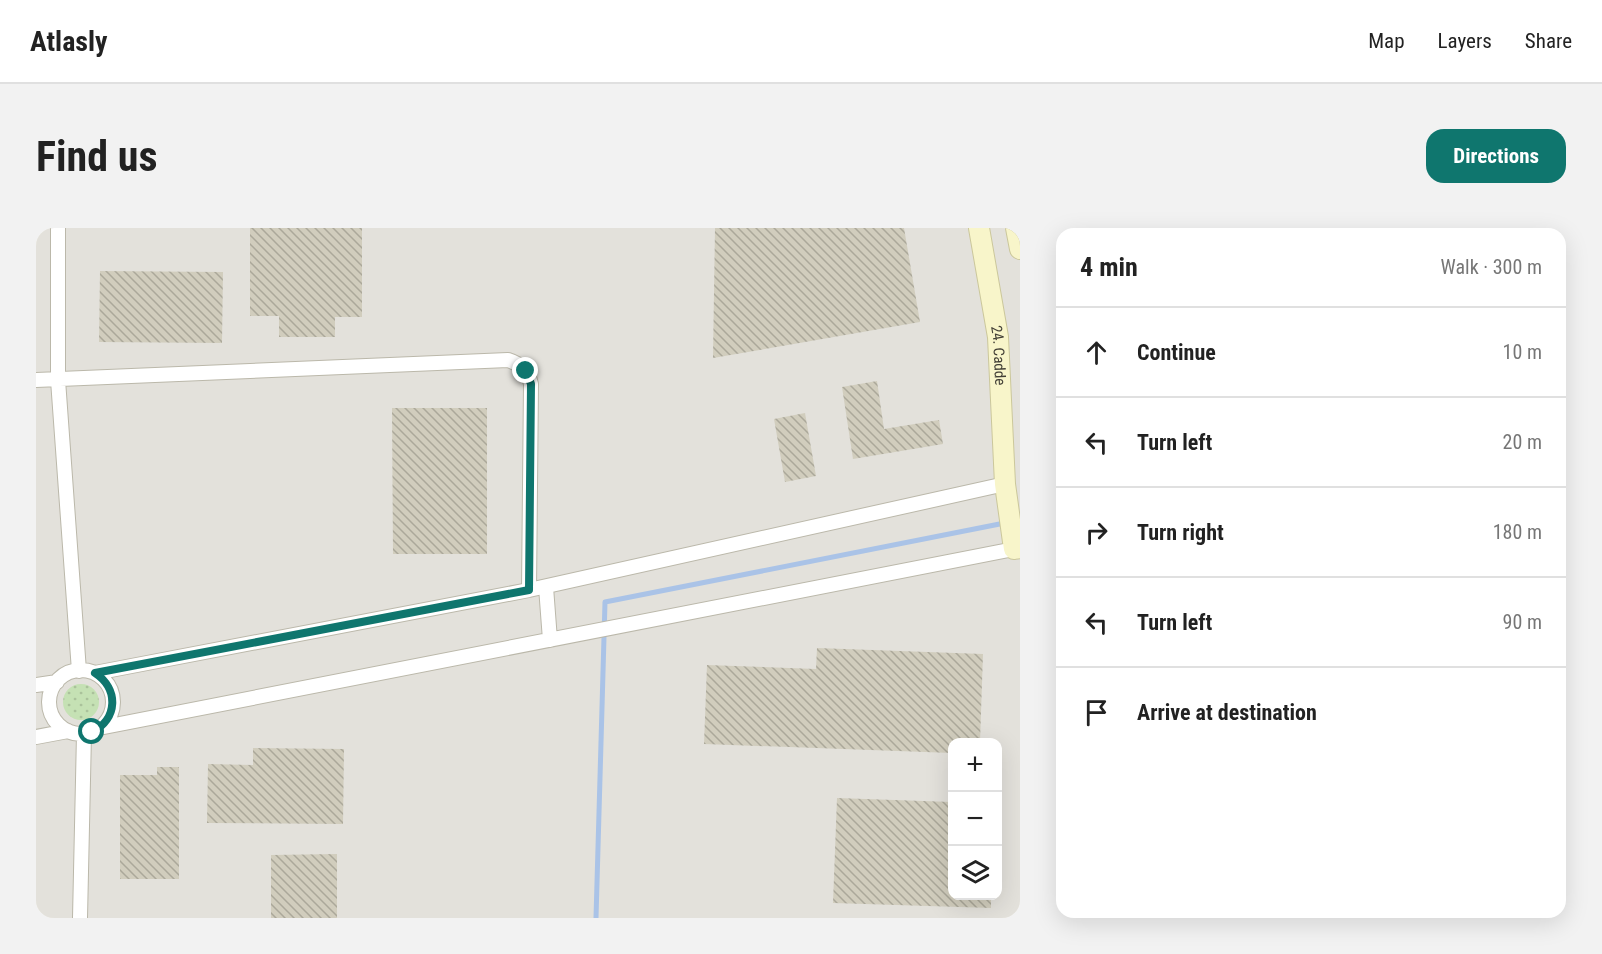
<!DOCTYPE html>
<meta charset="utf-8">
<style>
:root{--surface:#fff;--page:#f2f2f2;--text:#222;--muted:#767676;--line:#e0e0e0;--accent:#0f766e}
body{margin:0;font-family:"Roboto Condensed",sans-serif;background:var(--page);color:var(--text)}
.controls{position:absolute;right:18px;bottom:18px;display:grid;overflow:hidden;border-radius:12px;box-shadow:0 6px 24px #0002}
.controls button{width:54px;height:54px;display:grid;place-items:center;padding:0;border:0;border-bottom:2px solid var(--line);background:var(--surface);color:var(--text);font:30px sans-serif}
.stop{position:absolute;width:18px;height:18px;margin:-14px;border:4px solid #0f766e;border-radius:50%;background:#fff}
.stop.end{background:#0f766e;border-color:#fff;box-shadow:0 2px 6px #0008}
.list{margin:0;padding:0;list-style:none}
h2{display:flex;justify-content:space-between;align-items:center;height:78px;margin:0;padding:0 24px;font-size:26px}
h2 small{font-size:20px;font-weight:400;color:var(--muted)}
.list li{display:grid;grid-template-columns:39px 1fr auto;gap:18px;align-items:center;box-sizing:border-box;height:90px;padding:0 24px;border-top:2px solid var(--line)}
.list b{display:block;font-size:22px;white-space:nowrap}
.list em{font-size:20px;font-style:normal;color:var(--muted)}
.icon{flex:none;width:33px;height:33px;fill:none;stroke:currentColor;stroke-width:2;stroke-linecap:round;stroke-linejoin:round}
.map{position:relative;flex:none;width:984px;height:690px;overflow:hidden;border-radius:18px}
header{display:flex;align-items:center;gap:36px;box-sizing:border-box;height:84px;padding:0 30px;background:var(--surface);border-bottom:2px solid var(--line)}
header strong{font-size:28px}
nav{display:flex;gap:33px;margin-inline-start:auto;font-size:21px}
.intro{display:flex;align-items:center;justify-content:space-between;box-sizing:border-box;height:144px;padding:0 36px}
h1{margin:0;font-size:42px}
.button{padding:15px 27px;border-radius:18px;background:var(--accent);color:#fff;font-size:21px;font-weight:700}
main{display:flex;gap:36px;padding:0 36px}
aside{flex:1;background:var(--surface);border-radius:18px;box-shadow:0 6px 24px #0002}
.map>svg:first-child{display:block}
.industrial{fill:#e3e1db;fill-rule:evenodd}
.grass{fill:url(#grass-dots)}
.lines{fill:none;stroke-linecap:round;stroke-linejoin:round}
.stream{stroke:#aac3e7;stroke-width:5}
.building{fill:url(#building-back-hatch)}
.street-casing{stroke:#bbb8aa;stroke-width:16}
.secondary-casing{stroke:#cbc79b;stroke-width:22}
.street{stroke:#fff;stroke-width:14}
.secondary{stroke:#f8f5ca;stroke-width:20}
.route{stroke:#0f766e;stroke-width:8}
.labels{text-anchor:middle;stroke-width:4.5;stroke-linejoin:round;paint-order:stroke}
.street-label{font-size:15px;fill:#434037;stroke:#fff}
</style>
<header>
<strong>Atlasly</strong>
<nav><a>Map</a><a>Layers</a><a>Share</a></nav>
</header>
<div class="intro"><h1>Find us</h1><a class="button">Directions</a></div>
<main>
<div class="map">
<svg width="984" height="690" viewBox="0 0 984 690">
<defs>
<pattern id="grass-dots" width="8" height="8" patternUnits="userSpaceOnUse" patternTransform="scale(1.5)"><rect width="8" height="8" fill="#c5e1b4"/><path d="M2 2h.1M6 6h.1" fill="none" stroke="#aac29b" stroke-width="1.8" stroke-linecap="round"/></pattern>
<pattern id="building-back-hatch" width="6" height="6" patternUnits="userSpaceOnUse" patternTransform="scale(1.5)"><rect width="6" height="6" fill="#d1cdbd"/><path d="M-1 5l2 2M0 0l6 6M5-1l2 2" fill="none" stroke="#aba89a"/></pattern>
</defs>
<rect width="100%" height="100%" fill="#f1f0e7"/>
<path class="industrial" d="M0,0H984V690H0ZM916,514H962V668H916Z"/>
<path class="grass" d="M27 474a18 18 0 1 1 36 0a18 18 0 1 1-36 0Z"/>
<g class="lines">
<path class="stream" d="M560,690L569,374L984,292"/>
</g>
<path class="building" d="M214,0H326V89H299V109H243V88H214Z
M679,0H868L884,94L677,130Z
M64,43L187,44L186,115L63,114Z
M841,153L848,201L903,192L907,216L817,231L806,159Z
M356,180H451V326H357Z
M769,185L780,248L749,254L738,191Z
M781,420L947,426L944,514H916V525L668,516L671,437L780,441Z
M217,520L308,521L307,596L171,595L172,536L217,537Z
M121,539H143V651H84V547H121Z
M801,570L916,574V668H955V680L797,675Z
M301,626V690H235V627Z"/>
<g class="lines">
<defs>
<path id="street" d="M22,0V152L43,443
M0,152L472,132C485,136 492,143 495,156L493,362
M510,359L514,412
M13 474a32 32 0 1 1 64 0a32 32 0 1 1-64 0Z
M59,445L493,362L969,256
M0,457L21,454
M63,500L978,321
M0,509L32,503
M44,690L48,506"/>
<g id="secondary">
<path id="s1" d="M943,0L962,109L969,256L978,321L984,320"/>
<path d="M980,0L984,21"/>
</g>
</defs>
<use href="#street" class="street-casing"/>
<use href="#secondary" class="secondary-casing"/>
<use href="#street" class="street"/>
<use href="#secondary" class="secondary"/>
</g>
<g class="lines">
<path class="route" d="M56,504C82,491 83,461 59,445L493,362L495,156L490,143"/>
</g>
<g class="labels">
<g class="street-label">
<text dy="5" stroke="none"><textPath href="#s1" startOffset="129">24. Cadde</textPath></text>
</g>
</g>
</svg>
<div class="controls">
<button>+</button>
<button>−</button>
<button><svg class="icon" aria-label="layers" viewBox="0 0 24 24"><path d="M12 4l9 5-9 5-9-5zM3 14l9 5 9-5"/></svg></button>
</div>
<div class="stop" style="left:56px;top:504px"></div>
<div class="stop end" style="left:490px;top:143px"></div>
</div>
<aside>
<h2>4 min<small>Walk · 300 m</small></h2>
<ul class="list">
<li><svg class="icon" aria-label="ahead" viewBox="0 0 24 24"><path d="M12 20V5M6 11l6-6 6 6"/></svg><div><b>Continue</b></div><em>10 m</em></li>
<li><svg class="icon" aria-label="left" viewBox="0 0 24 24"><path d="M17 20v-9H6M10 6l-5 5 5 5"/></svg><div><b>Turn left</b></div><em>20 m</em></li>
<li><svg class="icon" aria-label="right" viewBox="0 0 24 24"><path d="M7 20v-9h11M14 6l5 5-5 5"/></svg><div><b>Turn right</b></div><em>180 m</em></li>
<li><svg class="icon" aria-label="left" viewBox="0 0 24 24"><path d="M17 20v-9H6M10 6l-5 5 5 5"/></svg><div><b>Turn left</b></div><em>90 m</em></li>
<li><svg class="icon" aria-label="arrive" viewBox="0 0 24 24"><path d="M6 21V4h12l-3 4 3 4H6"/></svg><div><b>Arrive at destination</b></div></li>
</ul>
</aside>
</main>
